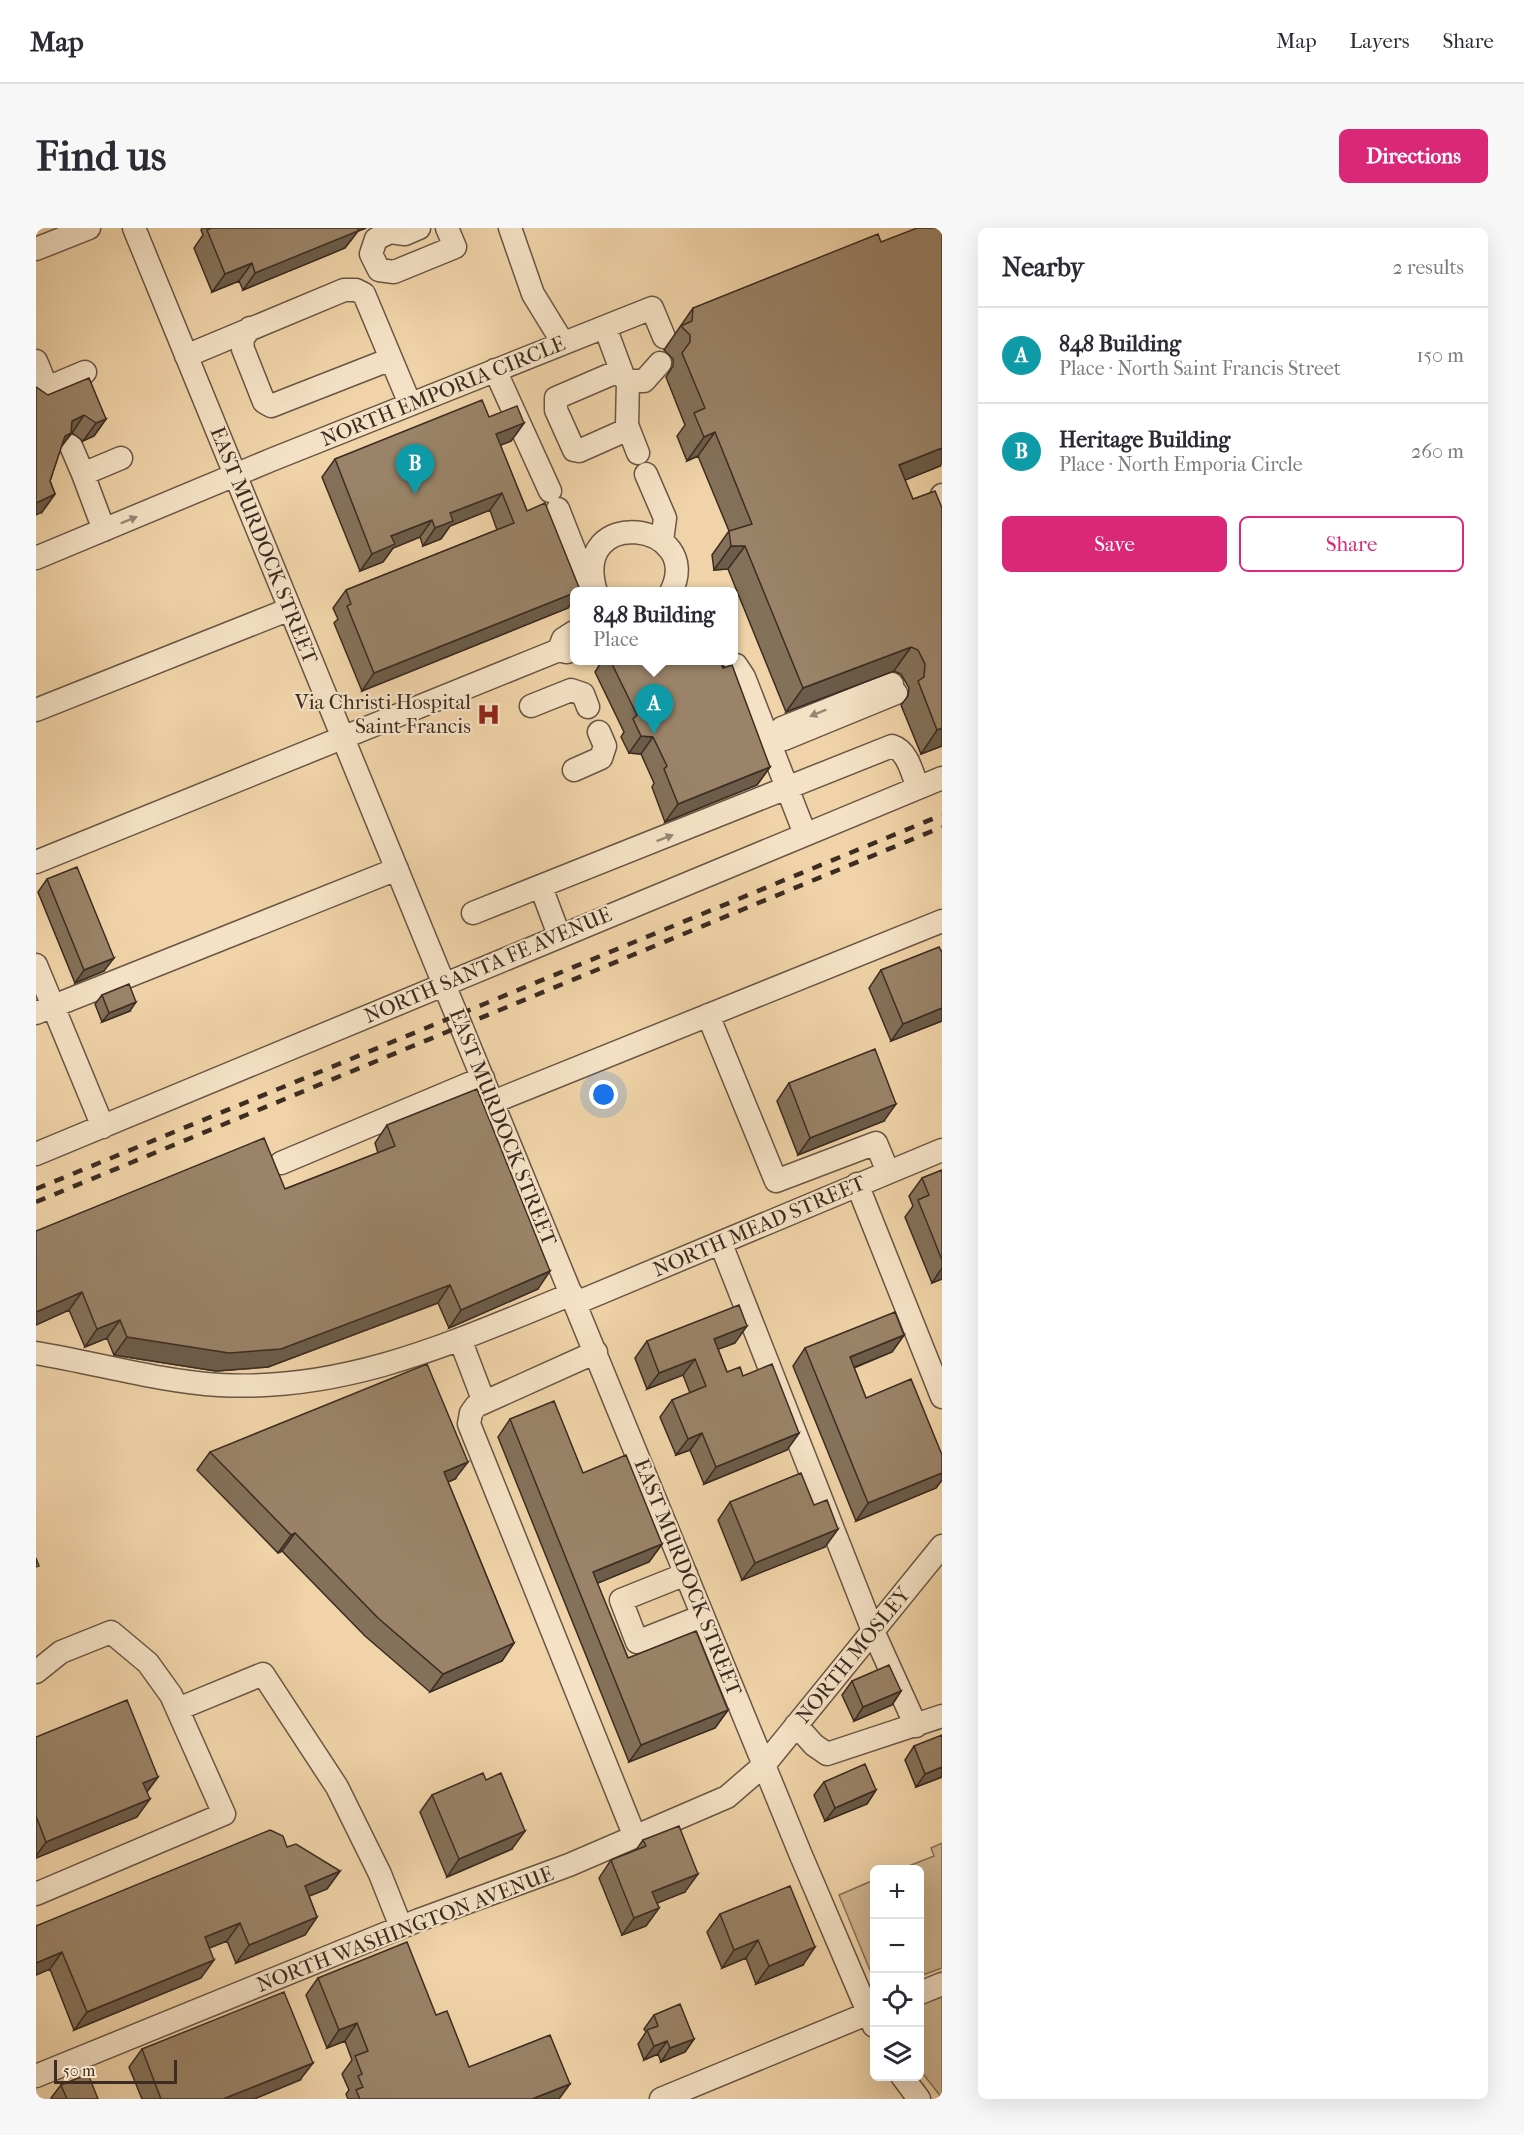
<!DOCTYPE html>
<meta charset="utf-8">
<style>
:root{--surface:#fff;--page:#f7f7f7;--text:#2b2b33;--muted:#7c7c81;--line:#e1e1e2;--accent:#db2777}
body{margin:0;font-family:"IM FELL French Canon",serif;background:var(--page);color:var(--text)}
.controls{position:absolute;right:18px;bottom:18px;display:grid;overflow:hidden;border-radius:9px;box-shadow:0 6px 24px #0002}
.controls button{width:54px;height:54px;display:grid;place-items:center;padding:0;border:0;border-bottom:2px solid var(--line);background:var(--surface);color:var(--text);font:30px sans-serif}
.scale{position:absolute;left:18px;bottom:15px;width:123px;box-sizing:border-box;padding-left:6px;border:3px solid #3c2c22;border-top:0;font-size:16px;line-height:21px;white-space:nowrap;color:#3c2c22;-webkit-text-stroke:4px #f5e2c6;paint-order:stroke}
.you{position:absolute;left:568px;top:867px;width:21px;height:21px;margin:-15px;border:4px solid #fff;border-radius:50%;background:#1a73e8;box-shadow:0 0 0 9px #1a73e833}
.badge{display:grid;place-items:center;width:39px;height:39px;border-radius:50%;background:var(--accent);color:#fff;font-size:20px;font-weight:700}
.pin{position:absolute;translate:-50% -50px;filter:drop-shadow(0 2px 3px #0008)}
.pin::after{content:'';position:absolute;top:32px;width:21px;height:18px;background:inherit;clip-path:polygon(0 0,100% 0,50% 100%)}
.popup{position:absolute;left:534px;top:359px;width:168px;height:78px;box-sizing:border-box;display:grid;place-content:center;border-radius:9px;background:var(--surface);filter:drop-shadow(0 2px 4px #0005);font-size:20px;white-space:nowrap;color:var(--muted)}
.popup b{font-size:22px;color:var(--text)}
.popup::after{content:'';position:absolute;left:50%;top:100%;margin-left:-12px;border:12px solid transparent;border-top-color:var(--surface)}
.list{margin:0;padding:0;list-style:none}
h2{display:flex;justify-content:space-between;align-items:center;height:78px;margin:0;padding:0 24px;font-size:26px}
h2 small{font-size:20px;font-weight:400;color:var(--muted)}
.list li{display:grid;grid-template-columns:39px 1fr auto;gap:18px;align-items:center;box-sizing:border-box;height:96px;padding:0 24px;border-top:2px solid var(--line)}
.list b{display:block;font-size:22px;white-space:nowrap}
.list p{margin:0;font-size:20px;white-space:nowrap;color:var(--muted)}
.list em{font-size:20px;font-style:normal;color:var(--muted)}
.actions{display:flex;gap:12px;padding:18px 24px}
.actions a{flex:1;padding:14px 0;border:2px solid var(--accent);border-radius:9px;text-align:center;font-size:21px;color:var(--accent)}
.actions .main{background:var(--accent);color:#fff}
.icon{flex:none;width:33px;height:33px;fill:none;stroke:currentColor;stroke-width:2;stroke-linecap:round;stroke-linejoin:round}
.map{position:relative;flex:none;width:906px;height:1871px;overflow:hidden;border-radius:9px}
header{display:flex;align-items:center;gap:36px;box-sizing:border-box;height:84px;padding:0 30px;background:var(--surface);border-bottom:2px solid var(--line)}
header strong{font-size:28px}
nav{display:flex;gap:33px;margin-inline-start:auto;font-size:21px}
.intro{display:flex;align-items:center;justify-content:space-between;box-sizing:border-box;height:144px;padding:0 36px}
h1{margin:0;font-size:42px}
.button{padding:15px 27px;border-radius:9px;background:var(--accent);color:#fff;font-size:21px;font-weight:700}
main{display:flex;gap:36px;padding:0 36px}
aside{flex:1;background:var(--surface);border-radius:9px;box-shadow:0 6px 24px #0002}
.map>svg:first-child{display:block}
.green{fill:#d1b791;stroke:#86725a;stroke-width:1.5}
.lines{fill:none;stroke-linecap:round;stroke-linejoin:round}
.minor-casing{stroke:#695644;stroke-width:25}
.minor{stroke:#f5e2c6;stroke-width:22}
.rail{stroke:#3c2c22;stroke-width:4.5;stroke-dasharray:10 10;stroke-linecap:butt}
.wall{fill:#847159;stroke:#3c2c22;stroke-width:1.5}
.shaded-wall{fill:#6c5c49;stroke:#3c2c22;stroke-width:1.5}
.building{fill:#9a8368;stroke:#3c2c22;stroke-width:1.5}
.oneway{fill:#988774}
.labels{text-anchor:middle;stroke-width:4.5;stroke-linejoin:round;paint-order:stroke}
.street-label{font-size:21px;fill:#3c2c22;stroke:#f5e2c6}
.poi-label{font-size:21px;fill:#3c2c22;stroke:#f5e2c6;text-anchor:end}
</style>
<header>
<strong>Map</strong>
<nav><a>Map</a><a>Layers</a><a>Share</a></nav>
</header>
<div class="intro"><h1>Find us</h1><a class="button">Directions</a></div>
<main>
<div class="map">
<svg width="906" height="1871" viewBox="0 0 906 1871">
<rect width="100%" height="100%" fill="#f0d3a8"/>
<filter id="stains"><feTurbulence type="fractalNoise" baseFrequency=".00333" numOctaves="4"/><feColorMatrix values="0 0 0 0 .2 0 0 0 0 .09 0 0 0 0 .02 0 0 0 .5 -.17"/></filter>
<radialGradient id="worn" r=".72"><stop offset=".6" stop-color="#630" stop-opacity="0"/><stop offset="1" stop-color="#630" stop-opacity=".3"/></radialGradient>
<path class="green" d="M906,1615V1740L884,1748V1642L865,1641L898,1628L895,1620Z
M838,1652V1752L803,1667Z
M906,1764V1870L884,1842V1774Z"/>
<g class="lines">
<defs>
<path id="minor" d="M98,0L764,1625L838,1798
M383,0L369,6L354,4L340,11L335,26L343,42L358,44L419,19L411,0
M474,0L497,66L527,115
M0,21L53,0
M569,99L588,150L592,153H608L624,135
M214,100L206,112L207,121L228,174L235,178L355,131
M150,128L308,62H320L328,66L374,176
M0,133L11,160L49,144
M459,142L514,263
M585,142L520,170V182L538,222L543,223L588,203L591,197L592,153
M591,197L602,225
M35,218L47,246
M610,246L629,290L626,313
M904,272L906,267
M522,281L553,360
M68,302L47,246L85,230
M0,330L235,232L616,80L628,109
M560,364C533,275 670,294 635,364
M523,422L527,411L538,404
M700,437L708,449L769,606
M856,456L746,500L744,507L748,511L860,465
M495,478L535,462L547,466L552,479
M0,482L254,381
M538,542L565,530L569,518L563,504
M0,634L523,422L530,424L538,422
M505,659L523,707
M437,685L856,518C872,523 876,545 882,560
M0,737L67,899
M0,785L361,641
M672,787L740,953L840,915L852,944
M457,874L906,693
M0,926L906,550
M245,935L447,850
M821,956L906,1169
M685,1016L837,1403L880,1498
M540,1075L906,922
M424,1111L448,1174
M560,1124L440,1178L435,1185L433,1196L599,1609
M0,1125C61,1135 121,1153 183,1157C312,1164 420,1113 536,1066
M650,1346L585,1372L601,1414L667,1388
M0,1444L25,1424L75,1404L112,1435L135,1467L188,1586L0,1666
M142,1481L227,1446L301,1559L344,1646L365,1699
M760,1497L778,1517L791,1526L906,1488
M884,1765L906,1756
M0,1848L383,1692L533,1637L691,1569L728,1537L906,1318
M866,1848L883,1871
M625,1871L838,1783"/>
</defs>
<use href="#minor" class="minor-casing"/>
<use href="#minor" class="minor"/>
<path class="rail" d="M0,961L906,587
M0,974L906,599"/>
</g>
<path class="wall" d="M166,0H330L322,3L309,20L207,62L203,53L176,64L158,20L167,7L165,2Z
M657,80L904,238L869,252L906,518L885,526L865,477L872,468L873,460L865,446L858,443L750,484L692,341L678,342L676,327L693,303L662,228L651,233L641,208L649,197L630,149L637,138V131L628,122Z
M12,167L70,191L58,208L47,213L36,205L25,219L14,253L19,266L6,284Z
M453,189L488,195L475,213L464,217L491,283L544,362V363H538L532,380L326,463L298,395L302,391L297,380L310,362L461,302L454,282L414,298L405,311L387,318L384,309L357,320L347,334L324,343L286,249L299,231Z
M563,432H684L734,539L721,557L629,594L616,559L618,555L605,526L593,525L585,509L588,504L559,444L564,436Z
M11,651L68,743L39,755L2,664Z
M905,724L906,793L855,813L833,760L845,742Z
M66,767L94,783L66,794L59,776Z
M753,855L848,893L762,927L741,873Z
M351,897L502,1061L413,1100L402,1075L232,1139L180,1143L78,1127L71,1110L49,1119L33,1082L0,1097V1003L249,961L342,925L339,915Z
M906,942V1051L896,1055L869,989L877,978L873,968L886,950Z
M868,1107L856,1124L818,1140L830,1170L906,1227V1252L900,1260L820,1293L757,1138L769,1120Z
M611,1113L699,1115L682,1121L691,1144L707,1148L763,1205L751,1222L668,1256L654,1222L640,1227L624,1189L636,1172L654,1165L647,1147L611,1161L599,1130Z
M474,1191L547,1245L626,1316L613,1334L561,1355L592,1430L692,1482L679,1500L593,1534L462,1209Z
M174,1224L419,1251L412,1254L478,1415L466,1433L394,1464L329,1408L246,1323L242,1325L161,1242Z
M694,1274L802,1301L789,1319L706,1352L682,1292Z
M816,1453L865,1463L856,1477L818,1493L806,1467Z
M0,1509L122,1549L111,1564L101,1589L0,1630Z
M878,1518L906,1549L880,1559L869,1532Z
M788,1554L840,1562L831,1576L789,1593L778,1567Z
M396,1567L476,1621L411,1649L384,1584Z
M607,1612L649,1664L621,1675L623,1680L610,1698L586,1707L563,1650L575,1632L600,1622Z
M251,1619L304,1643L291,1661L273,1668L281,1689L269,1707L200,1735L191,1713L173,1720L165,1750L38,1802L14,1741L0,1747V1698Z
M684,1686L767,1737L720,1756L710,1730L686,1740L671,1704Z
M282,1750L400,1787L433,1839L523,1871H312L310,1866L313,1862L306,1846L316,1832L309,1813L291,1820L270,1767Z
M618,1787L658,1811L649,1824L625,1834L622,1826L608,1832L602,1816L610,1804L608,1801Z
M106,1821L264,1852L218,1871H106L93,1839Z
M25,1857L62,1871H16L15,1870Z"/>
<path class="shaded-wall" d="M311,0H330L322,3L309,20L207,62L219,45Z
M216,35L203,53L176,64L189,46Z
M48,187L36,205L33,206L35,205L22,223L16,225L36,193Z
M70,191L58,208L47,213L60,195Z
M488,195L475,213L448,224L460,206Z
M679,204L662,228L651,233L668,209Z
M906,220V235L904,238L847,261L863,237Z
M466,265L454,282L414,298L405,311L387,318L399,300L414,285Z
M19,266L6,284L0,287V275Z
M396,292L384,309L357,320L347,334L324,343L336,326L355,308Z
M695,318H709L692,341L678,342Z
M538,365V371L532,380L326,463L338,445Z
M875,419L858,443L750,484L767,460Z
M906,500V518L885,526L901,502Z
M605,508L617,509L605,526L593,525Z
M734,539L721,557L629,594L642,576Z
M78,730L68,743L39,755L48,742Z
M100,774L94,783L66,794L73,785Z
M906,780V793L855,813L867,796Z
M860,876L848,893L762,927L774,910Z
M906,1040V1051L896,1055Z
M514,1043L502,1061L413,1100L425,1082Z
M414,1057L402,1075L232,1139L180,1143L78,1127L91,1109Z
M46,1064L33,1082L0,1097V1084Z
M84,1092L71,1110L49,1119L61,1101Z
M711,1098L699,1115L667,1127L678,1111Z
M868,1107L856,1124L801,1146L814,1129Z
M659,1131L647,1147L611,1161L623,1145Z
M666,1205L654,1222L640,1227L652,1211Z
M763,1205L751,1222L668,1256L680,1239Z
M432,1234L419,1251L395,1261L408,1244Z
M906,1245V1252L900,1260L820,1293L832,1275Z
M802,1301L789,1319L706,1352L719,1335Z
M259,1305L246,1323L242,1325L255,1307Z
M626,1316L613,1334L545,1362L557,1344Z
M478,1415L466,1433L394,1464L407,1446Z
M865,1463L856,1477L818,1493L827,1479Z
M692,1482L679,1500L593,1534L605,1517Z
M906,1539V1549L880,1559L889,1546Z
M122,1549L109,1566L107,1555Z
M840,1562L831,1576L789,1593L799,1580Z
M114,1571L101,1589L0,1630V1628L10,1614Z
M489,1603L476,1621L411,1649L423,1631Z
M304,1643L291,1661L256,1675L269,1658Z
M662,1646L649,1664L604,1682L616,1664Z
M623,1680L610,1698L586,1707L598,1690Z
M281,1689L269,1707L200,1735L213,1717Z
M204,1695L191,1713L156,1727L169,1709Z
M722,1712L710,1730L686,1740L698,1722Z
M779,1719L767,1737L720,1756L733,1738Z
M26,1724L14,1741L0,1747V1735Z
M178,1732L165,1750L38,1802L51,1784Z
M321,1795L309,1813L291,1820L303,1802Z
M658,1811L649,1824L625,1834L634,1820Z
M631,1813L622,1826L608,1832L618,1818Z
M277,1835L264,1852L218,1871H187Z
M534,1856L523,1871H496Z"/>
<path class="building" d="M176,0H322V3L219,45L216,35L189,46L171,2Z
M881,0H906V220L863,237L877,271L899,263L906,280V500L901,502L882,453L888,449L889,436L882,422L875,419L767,460L709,318H695L693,303L716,296L679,204L668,209L658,185L669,180L646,125L654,114V107L645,98L656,93L657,80L842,6L845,14Z
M53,150L70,191L60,195L48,187L36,193L35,205L29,208L14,253L19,266L0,275V159L12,167Z
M446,172L453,189L481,178L488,195L460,206L491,283L509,275L544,362L538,363V365L338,445L311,378L315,376L310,362L478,295L466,265L414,285L417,293L399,300L396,292L355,308L359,316L336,326L299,231Z
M574,432H684L687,440L696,437L734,539L642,576L628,541L631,538L617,509L605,508L597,491L601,487Z
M41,639L78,730L48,742L11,651Z
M903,719L906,724V780L867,796L845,742Z
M93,756L100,774L73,785L66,767Z
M839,821L860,876L774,910L753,855Z
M441,861L514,1043L425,1082L414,1057L245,1121L193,1125L91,1109L84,1092L61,1101L46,1064L0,1084V1003L228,910L249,961L359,918L351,897Z
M906,942V1032L882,972L893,967L886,950Z
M703,1077L711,1098L678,1111L691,1144L704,1139L707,1148L736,1136L763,1205L680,1239L666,1205L652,1211L636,1172L670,1158L659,1131L623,1145L611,1113Z
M859,1084L868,1107L814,1129L830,1170L875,1151L906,1227V1245L832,1275L769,1120Z
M391,1136L432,1234L408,1244L478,1415L407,1446L342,1390L259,1305L255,1307L174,1224Z
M518,1173L547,1245L590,1227L626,1316L557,1344L592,1430L660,1403L692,1482L605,1517L474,1191Z
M765,1245L778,1277L791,1272L802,1301L719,1335L694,1274Z
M0,1330L3,1338L0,1339Z
M853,1437L865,1463L827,1479L816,1453Z
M91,1472L122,1549L107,1555L114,1571L10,1614L0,1588V1509Z
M906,1507V1539L889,1546L878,1518Z
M829,1536L840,1562L799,1580L788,1554Z
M447,1545L450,1552L465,1545L489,1603L423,1631L396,1567Z
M643,1598L662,1646L616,1664L623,1680L598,1690L575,1632L610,1618L607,1612Z
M234,1602L247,1608L251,1619L260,1616L304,1643L269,1658L281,1689L213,1717L204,1695L169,1709L178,1732L51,1784L26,1724L0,1735V1698Z
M754,1658L779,1719L733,1738L722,1712L698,1722L684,1686Z
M371,1714L400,1787L411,1783L433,1839L514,1807L534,1856L496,1871H324L320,1862L327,1859L322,1848L326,1846L319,1828L332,1823L321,1795L303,1802L282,1750Z
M248,1764L277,1835L187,1871H125L106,1821Z
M644,1776L658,1811L634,1820L631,1813L618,1818L611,1802L622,1798L618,1787Z
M52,1846L62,1871H31L25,1857Z"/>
<defs><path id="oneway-solid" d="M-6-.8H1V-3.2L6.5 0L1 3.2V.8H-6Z" transform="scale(1.5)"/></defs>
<g class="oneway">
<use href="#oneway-solid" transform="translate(93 292) rotate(-22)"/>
<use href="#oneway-solid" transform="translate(782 485) rotate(158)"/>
<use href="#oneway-solid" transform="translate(629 610) rotate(-21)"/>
</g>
<defs>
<symbol id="hospital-bare" viewBox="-9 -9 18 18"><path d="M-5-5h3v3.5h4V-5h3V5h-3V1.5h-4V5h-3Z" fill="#8f2418" stroke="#f5e2c6" stroke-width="2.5" paint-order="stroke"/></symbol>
</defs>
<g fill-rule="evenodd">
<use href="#hospital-bare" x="436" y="470" width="33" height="33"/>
</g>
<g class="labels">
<g class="street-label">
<text transform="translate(407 163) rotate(-22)" y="7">NORTH EMPORIA CIRCLE</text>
<text transform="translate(228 317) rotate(68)" y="7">EAST MURDOCK STREET</text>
<text transform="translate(452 737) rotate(-23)" y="7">NORTH SANTA FE AVENUE</text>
<text transform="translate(467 899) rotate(68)" y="7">EAST MURDOCK STREET</text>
<text transform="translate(723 998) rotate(-23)" y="7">NORTH MEAD STREET</text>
<text transform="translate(652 1349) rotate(68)" y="7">EAST MURDOCK STREET</text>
<text transform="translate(817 1427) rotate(-51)" y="7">NORTH MOSLEY</text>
<text transform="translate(369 1701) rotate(-21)" y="7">NORTH WASHINGTON AVENUE</text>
</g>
<g class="poi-label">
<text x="435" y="481">Via Christi Hospital<tspan x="435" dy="24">Saint Francis</tspan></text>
</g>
</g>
<rect width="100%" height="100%" filter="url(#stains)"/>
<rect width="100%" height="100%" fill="url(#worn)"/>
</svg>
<div class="controls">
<button>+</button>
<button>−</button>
<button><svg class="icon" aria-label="locate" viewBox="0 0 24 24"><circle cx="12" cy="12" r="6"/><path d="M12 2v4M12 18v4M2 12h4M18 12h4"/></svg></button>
<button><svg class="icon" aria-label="layers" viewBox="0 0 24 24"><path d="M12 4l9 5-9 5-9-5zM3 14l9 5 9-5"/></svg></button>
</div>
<div class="scale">50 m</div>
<div class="you"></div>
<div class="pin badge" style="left:618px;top:506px;background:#0f9aa8">A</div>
<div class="popup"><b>848 Building</b>Place</div>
<div class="pin badge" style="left:379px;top:266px;background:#0f9aa8">B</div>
</div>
<aside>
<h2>Nearby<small>2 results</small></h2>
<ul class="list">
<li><span class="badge" style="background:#0f9aa8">A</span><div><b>848 Building</b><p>Place · North Saint Francis Street</p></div><em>150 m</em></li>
<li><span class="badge" style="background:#0f9aa8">B</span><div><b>Heritage Building</b><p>Place · North Emporia Circle</p></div><em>260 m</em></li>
</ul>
<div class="actions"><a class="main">Save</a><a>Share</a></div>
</aside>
</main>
